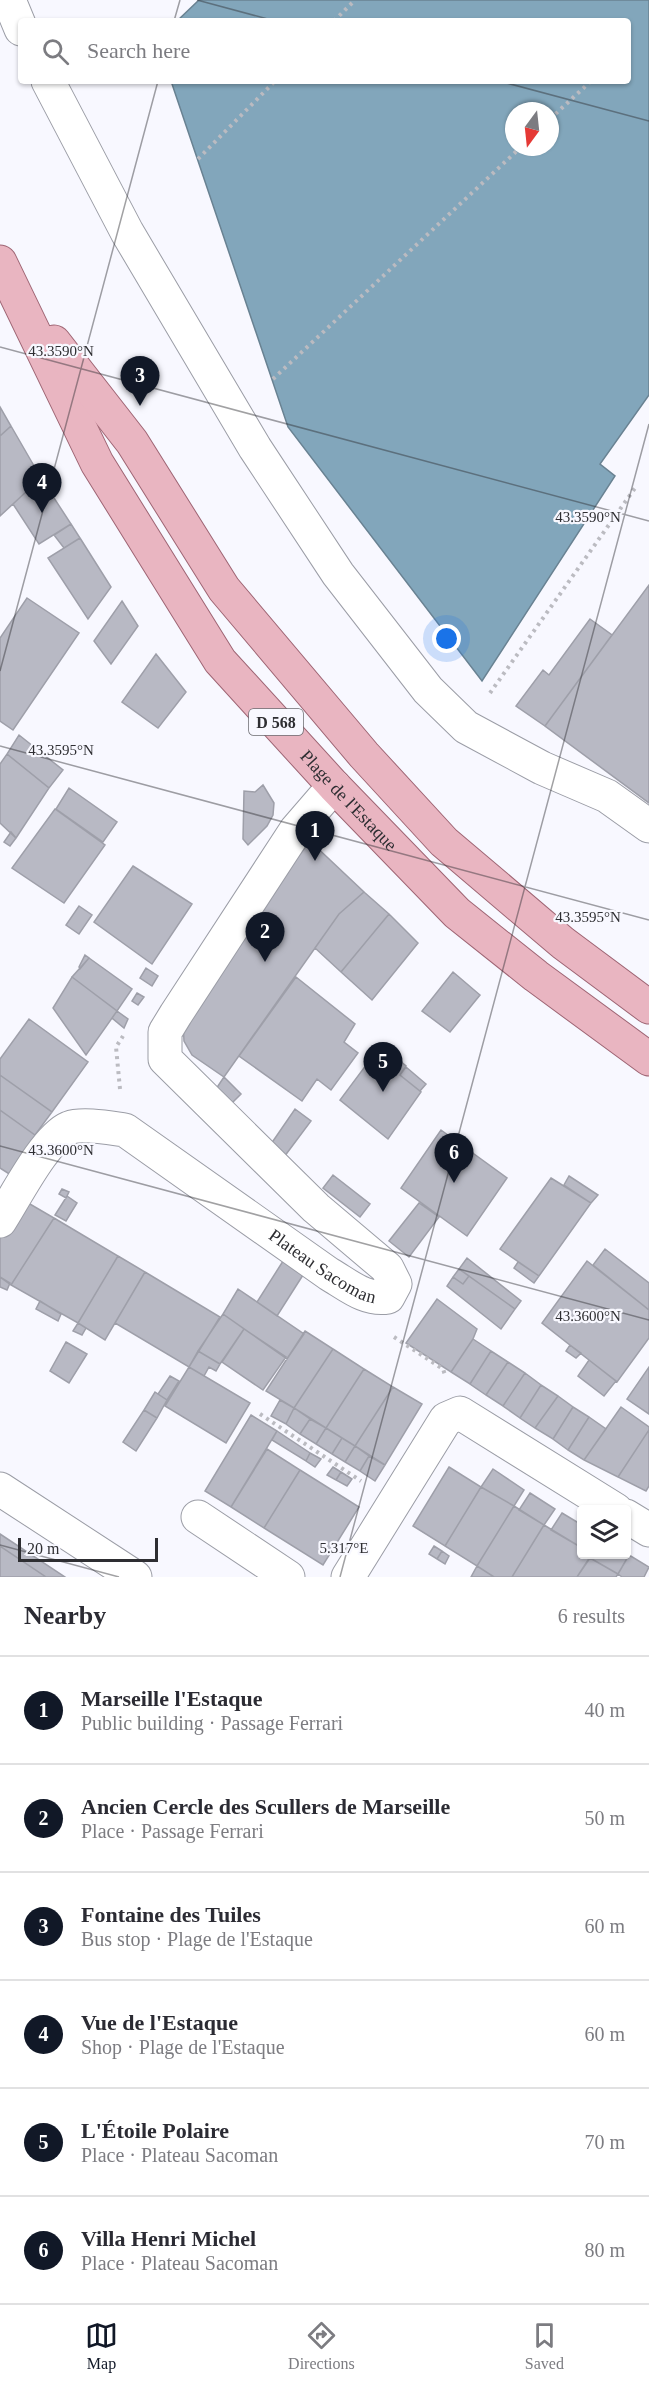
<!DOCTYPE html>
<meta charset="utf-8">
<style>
:root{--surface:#fff;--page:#f7f7f7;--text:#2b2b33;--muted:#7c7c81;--line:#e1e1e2;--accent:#111827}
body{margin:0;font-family:Georgia,serif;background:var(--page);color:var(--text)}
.controls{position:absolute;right:18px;bottom:18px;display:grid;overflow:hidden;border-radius:6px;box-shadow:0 2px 4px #0004}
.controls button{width:54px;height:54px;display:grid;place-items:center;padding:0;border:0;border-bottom:2px solid var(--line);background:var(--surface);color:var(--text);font:30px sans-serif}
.compass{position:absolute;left:505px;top:102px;width:54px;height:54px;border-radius:50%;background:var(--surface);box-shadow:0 2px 4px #0004;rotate:195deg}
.scale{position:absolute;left:18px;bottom:15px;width:140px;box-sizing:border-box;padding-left:6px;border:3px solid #2e2e32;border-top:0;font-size:16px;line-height:21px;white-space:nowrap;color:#2e2e32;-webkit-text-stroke:4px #f8f8ff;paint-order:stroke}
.you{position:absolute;left:447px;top:639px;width:21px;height:21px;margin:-15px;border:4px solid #fff;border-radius:50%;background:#1a73e8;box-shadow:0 0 0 9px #1a73e833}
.badge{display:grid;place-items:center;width:39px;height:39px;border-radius:50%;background:var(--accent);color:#fff;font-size:20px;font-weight:700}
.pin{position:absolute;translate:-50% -50px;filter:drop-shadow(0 2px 3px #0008)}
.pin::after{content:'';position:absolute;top:32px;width:21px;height:18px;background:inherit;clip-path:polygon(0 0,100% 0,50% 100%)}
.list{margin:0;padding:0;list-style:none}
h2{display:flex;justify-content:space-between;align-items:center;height:78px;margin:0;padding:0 24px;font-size:26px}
h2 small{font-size:20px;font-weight:400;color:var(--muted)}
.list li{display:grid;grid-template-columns:39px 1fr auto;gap:18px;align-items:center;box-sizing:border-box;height:108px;padding:0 24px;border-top:2px solid var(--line)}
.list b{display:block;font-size:22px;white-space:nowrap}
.list p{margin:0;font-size:20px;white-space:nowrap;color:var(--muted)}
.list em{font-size:20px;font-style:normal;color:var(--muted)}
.icon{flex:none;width:33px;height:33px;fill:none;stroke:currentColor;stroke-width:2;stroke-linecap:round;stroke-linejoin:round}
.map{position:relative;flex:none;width:649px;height:1577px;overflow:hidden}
.search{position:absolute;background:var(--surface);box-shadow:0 2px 4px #0004;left:18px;right:18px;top:18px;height:66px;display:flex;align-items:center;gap:15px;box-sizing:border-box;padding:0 21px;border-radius:6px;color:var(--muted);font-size:22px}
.sheet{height:726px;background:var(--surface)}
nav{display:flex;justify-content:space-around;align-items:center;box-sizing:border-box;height:84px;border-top:2px solid var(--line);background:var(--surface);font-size:16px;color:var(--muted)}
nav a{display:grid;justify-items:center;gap:3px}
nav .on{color:var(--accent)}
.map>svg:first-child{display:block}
.water{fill:#82a6bb;stroke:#698292;stroke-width:1.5;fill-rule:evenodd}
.building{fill:#b8b9c4;stroke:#9e9fa9;stroke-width:1.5}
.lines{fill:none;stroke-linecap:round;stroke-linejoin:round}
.minor-casing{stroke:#9b9da6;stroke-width:35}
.major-casing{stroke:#9e6574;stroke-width:35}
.path{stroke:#bbbbc1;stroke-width:4;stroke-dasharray:3 4.5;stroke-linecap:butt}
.minor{stroke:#fff;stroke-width:33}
.major{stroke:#e9b5c1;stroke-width:33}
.ticks{fill:none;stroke:#2e2e32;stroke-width:1.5;stroke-opacity:0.45}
.labels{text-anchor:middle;stroke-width:4.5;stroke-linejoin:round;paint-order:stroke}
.shield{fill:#f8f8ff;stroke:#6b6b70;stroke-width:1.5}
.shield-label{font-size:16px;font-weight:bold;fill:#2e2e32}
.street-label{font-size:18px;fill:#2e2e32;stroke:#f8f8ff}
.ticks-label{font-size:15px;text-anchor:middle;fill:#2e2e32;stroke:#f8f8ff;stroke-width:4.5;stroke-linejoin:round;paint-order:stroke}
</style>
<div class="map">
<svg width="649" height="1577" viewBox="0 0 649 1577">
<rect width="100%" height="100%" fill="#f8f8ff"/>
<path class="water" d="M199,0H649V395L600,464L615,476L482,681L288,427L171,81H628V21H177ZM514,111H550V147H514Z"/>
<path class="building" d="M0,407L11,426L0,436Z
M11,426L41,478L0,516V436Z
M41,478L71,524L39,544L13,504Z
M71,524L80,538L64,548L54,535Z
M80,538L111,587L88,619L48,558Z
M649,585V803L545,726Z
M27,598L79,633L13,730L0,721V638Z
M122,601L138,626L111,664L94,641Z
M590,619L612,635L545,726L516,706L543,670L549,675Z
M156,654L186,692L158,728L122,702Z
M19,735L63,770L49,788L7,754Z
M7,754L49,788L16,838L0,823V764Z
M263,785L274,803L273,815L267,826L248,845L243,839L244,791L255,792Z
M69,788L117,822L103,842L56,809Z
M55,809L105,845L64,903L12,868Z
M11,832L16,838L10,846L4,842Z
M310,841L364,892L339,914L224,1077L192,1055L184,1041L183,1023L282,878Z
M133,866L192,904L152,964L94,922Z
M364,892L389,914L341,972L315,948L339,914Z
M79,906L92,915L79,934L66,925Z
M389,914L418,943L372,1000L341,972Z
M85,955L89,958L80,969L79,967Z
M89,958L132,989L117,1011L72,977Z
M146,968L158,976L152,986L140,978Z
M453,972L480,995L450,1032L422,1011Z
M72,977L117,1011L86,1055L53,1008Z
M296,977L355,1024L344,1042L358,1053L331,1090L317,1079L302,1101L239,1056Z
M137,993L144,997L138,1005L132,1001Z
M117,1011L128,1019L124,1028L112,1018Z
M29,1019L88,1062L52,1112L0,1075V1059Z
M381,1045L406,1066L400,1075L421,1092L388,1139L340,1100Z
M406,1067L426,1084L420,1091L400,1075Z
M0,1075L52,1112L35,1135L0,1110Z
M224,1077L241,1094L231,1104L216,1089Z
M295,1109L311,1121L284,1157L271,1144Z
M0,1110L35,1135L31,1154L14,1177L0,1168Z
M441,1130L507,1178L467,1236L401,1188Z
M333,1175L370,1204L360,1217L323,1188Z
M569,1176L598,1195L591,1203L564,1185Z
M551,1178L591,1203L539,1276L500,1249Z
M62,1189L69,1192L66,1198L59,1194Z
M67,1196L77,1203L66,1221L55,1215Z
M23,1200L54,1218L11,1285L0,1277V1237Z
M419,1203L439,1217L409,1257L389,1241Z
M54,1218L118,1256L78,1323L11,1285Z
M605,1249L649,1283V1310L593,1265Z
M118,1256L145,1272L105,1340L78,1323Z
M285,1258L303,1275L277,1316L257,1302Z
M467,1258L521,1301L515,1309L459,1269Z
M587,1261L649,1310V1338L617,1382L542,1323Z
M518,1262L539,1276L534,1283L514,1268Z
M459,1269L469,1276L463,1284L453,1277Z
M145,1272L220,1317L189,1367L115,1323Z
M469,1276L515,1309L501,1329L447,1286L453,1277L463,1284Z
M0,1277L10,1283L7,1290L0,1287Z
M238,1289L304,1334L287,1359L223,1314Z
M437,1299L477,1329L473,1339L451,1372L406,1343Z
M40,1301L61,1314L58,1321L36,1309Z
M223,1314L244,1329L220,1364L198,1351Z
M78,1323L86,1328L82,1335L73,1331Z
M244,1329L286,1357L263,1390L222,1362Z
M305,1331L333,1349L294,1408L266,1391Z
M473,1339L491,1351L470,1384L451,1372Z
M66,1342L87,1354L69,1383L50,1371Z
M570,1345L581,1353L576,1358L566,1351Z
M333,1349L364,1369L326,1428L294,1408Z
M198,1351L220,1364L216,1371L209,1367L204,1376L189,1367Z
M491,1351L508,1362L486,1395L470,1384Z
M589,1360L616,1381L604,1396L578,1376Z
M508,1362L525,1373L503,1406L486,1395Z
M189,1367L250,1403L226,1443L165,1406Z
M649,1367V1414L627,1399Z
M364,1369L393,1387L355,1446L326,1428Z
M525,1373L541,1385L520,1418L503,1406Z
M170,1376L179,1381L167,1400L158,1394Z
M541,1385L558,1396L535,1428L520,1418Z
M393,1387L422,1404L385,1465L355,1446Z
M155,1392L167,1400L157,1418L144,1410Z
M558,1396L573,1407L553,1439L535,1428Z
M280,1400L294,1408L286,1424L271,1416Z
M573,1407L589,1417L568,1450L553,1439Z
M621,1407L649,1427V1430L618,1477L584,1460Z
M294,1408L310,1419L300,1434L286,1424Z
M144,1410L157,1418L136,1451L123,1442Z
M251,1415L277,1431L231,1507L205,1491Z
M589,1417L606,1429L584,1460L568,1450Z
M310,1419L326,1428L316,1444L300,1434Z
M326,1428L342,1438L332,1454L316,1444Z
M649,1430V1486L646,1491L618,1477Z
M277,1431L310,1453L306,1461L272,1440Z
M342,1438L355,1446L345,1462L332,1454Z
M355,1446L369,1456L360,1471L345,1462Z
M267,1449L300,1470L264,1528L231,1507Z
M310,1453L321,1459L315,1467L306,1461Z
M369,1456L385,1465L375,1481L360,1471Z
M333,1467L341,1472L336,1480L327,1475Z
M449,1467L481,1487L445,1546L413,1526Z
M493,1469L524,1490L514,1506L481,1487Z
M300,1470L359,1507L323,1565L264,1528Z
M341,1472L352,1479L347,1486L336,1480Z
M481,1487L514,1506L477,1566L445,1546Z
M530,1493L555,1509L544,1525L519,1510Z
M514,1506L544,1525L512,1577H494L477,1566Z
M562,1513L582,1525V1548L551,1530Z
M544,1525L582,1548V1554H592L577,1577H512Z
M0,1534L65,1577H46L0,1546Z
M0,1546L46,1577H0Z
M434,1546L442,1551L437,1559L429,1554Z
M442,1551L449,1556L445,1564L437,1559Z
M626,1553L629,1555L618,1574L590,1558L592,1554Z
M629,1555L649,1567L644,1577H622L618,1574Z
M590,1558L618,1574L616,1577H577Z
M477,1566L494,1577H471Z"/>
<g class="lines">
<defs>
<g id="minor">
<path d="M9,0L21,29"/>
<path d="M48,81L127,232L255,448L338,574L428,690L466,727L542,768L607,796L649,826"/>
<path id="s1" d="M0,1221C15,1198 45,1138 69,1128C82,1123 110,1128 125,1130L329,1274C348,1285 366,1301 388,1297L395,1284L387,1268L316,1208L165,1059V1032L176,1014L296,830L334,786"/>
<path d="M0,1489L135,1577"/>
<path d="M626,1516L649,1530"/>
<path d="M198,1517L288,1577"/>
<path d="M348,1577L446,1419L460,1413L616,1510"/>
</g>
<g id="major">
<path id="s2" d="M0,262L97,463L220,661L334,786L457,913L536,976L649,1059"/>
<path d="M54,342L132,442L224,589L364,755L444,842L563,943L649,1007"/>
</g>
</defs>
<use href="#minor" class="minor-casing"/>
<use href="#major" class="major-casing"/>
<path class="path" d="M334,21L355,0
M550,119L591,81
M198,159L275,81
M273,379L521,147
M490,693L635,488
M120,1089L116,1047L123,1036
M394,1337L443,1369L445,1375
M260,1414L361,1481"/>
<use href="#minor" class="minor"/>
<use href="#major" class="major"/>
</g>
<path class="ticks" d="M197,0L275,21M174,21L180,0M499,81L649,121M0,347L649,521M0,671L158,81M0,746L649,920M0,1146L649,1320M0,1545L119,1577M340,1577L649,424"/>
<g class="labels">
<rect class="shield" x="249" y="709" width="54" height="26" rx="4.5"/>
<g class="shield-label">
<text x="276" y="728">D 568</text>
</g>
<g class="street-label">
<text dy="6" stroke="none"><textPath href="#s2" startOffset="646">Plage de l'Estaque</textPath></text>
<text dy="6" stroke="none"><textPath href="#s1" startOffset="414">Plateau Sacoman</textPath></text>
</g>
</g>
<g class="ticks-label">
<text x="61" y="356">43.3590°N</text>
<text x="588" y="522">43.3590°N</text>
<text x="61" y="755">43.3595°N</text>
<text x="588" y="922">43.3595°N</text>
<text x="61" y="1155">43.3600°N</text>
<text x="588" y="1321">43.3600°N</text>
<text x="344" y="1553">5.317°E</text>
</g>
</svg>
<div class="controls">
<button><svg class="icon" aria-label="layers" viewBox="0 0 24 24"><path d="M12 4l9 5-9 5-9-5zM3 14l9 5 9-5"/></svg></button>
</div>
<svg class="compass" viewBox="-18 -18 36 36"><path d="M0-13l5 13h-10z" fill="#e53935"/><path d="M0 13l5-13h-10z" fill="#7c7c81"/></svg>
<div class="scale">20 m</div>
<div class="you"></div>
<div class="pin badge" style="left:315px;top:861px">1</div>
<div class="pin badge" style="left:265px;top:962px">2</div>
<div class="pin badge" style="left:140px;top:406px">3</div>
<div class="pin badge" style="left:42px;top:513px">4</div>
<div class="pin badge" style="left:383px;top:1092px">5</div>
<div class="pin badge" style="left:454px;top:1183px">6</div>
<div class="search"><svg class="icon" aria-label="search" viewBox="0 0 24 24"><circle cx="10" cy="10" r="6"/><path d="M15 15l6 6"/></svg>Search here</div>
</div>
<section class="sheet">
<h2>Nearby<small>6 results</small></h2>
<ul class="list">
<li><span class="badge">1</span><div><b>Marseille l'Estaque</b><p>Public building · Passage Ferrari</p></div><em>40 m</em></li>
<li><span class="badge">2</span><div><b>Ancien Cercle des Scullers de Marseille</b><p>Place · Passage Ferrari</p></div><em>50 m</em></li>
<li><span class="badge">3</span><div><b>Fontaine des Tuiles</b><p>Bus stop · Plage de l'Estaque</p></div><em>60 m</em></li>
<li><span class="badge">4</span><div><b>Vue de l'Estaque</b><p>Shop · Plage de l'Estaque</p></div><em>60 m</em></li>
<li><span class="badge">5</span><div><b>L'Étoile Polaire</b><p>Place · Plateau Sacoman</p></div><em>70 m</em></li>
<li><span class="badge">6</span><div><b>Villa Henri Michel</b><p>Place · Plateau Sacoman</p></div><em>80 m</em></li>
</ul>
</section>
<nav>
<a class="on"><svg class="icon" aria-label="map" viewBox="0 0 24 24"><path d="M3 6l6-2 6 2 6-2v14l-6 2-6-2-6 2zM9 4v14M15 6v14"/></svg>Map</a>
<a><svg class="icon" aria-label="directions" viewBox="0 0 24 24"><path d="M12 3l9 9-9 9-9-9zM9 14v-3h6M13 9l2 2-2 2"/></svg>Directions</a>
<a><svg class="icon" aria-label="saved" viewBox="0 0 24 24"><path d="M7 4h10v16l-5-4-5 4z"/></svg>Saved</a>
</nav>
